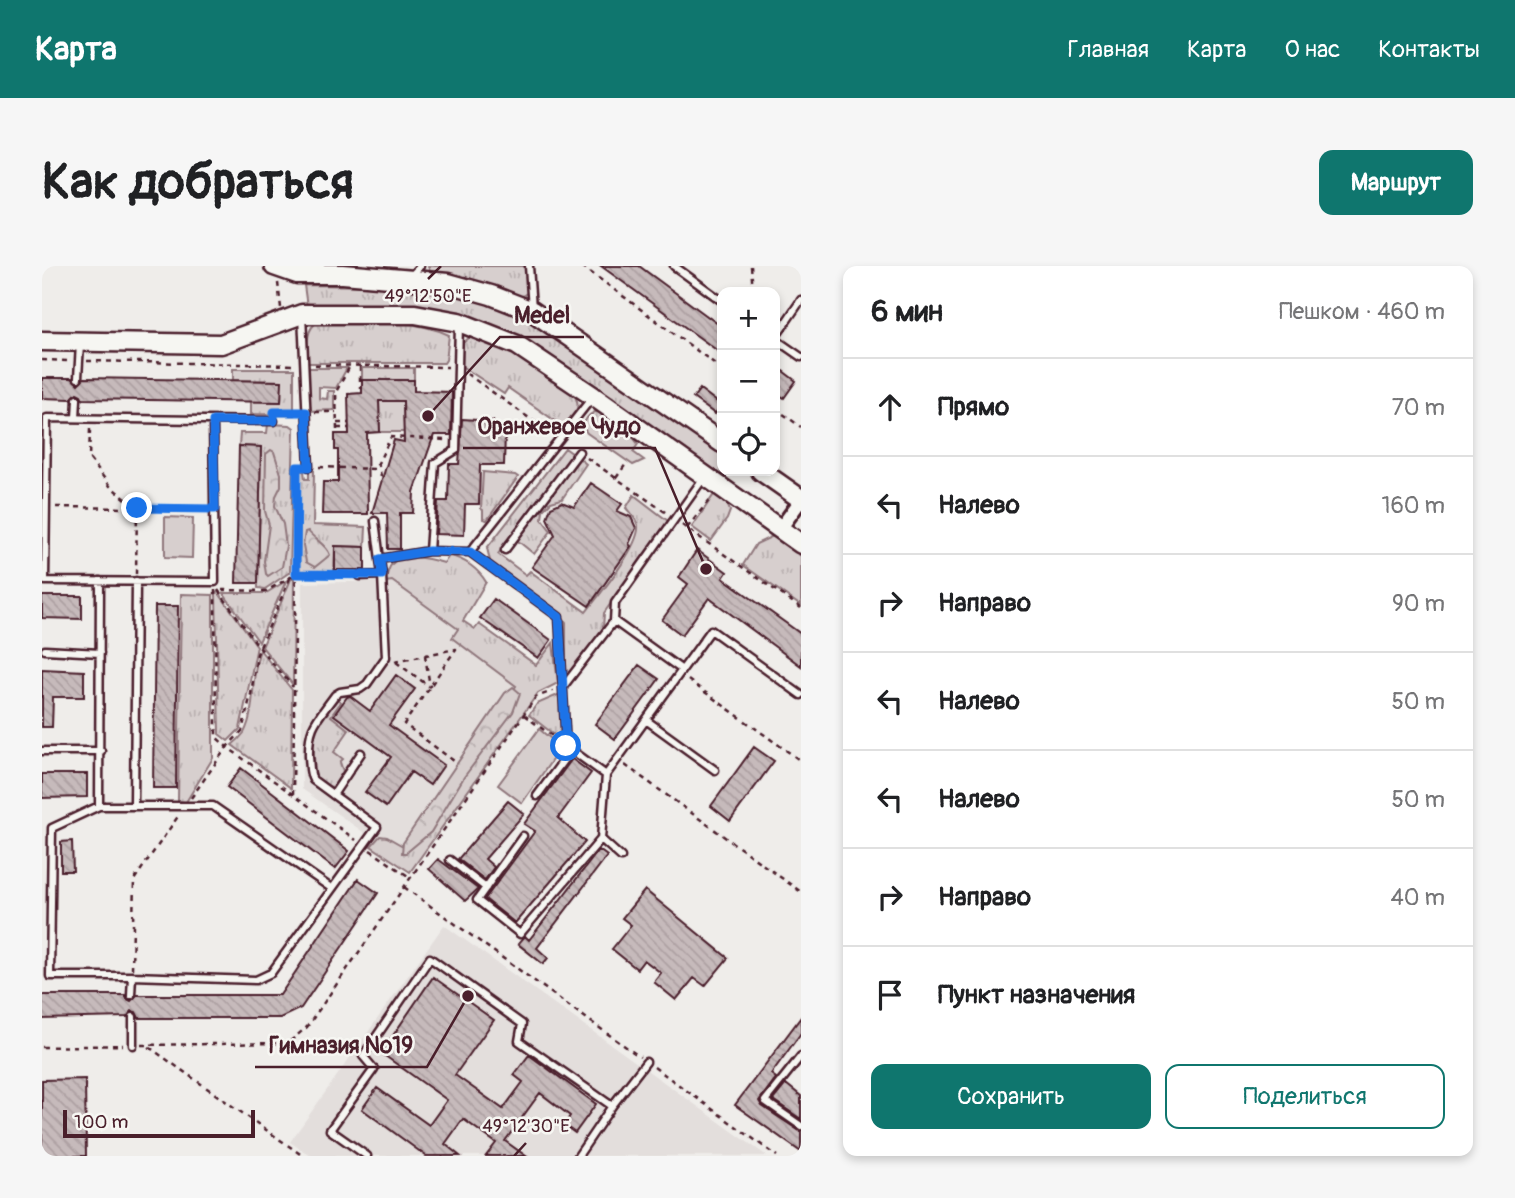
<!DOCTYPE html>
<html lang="ru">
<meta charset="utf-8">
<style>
:root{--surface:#fff;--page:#f6f6f6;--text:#202124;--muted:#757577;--line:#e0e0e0;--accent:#0f766e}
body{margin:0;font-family:Pangolin,sans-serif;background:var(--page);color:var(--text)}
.controls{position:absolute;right:21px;top:21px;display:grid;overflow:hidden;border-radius:14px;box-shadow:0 4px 10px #0003}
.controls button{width:63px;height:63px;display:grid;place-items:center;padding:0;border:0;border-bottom:2px solid var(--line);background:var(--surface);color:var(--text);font:35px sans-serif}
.scale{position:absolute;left:21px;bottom:18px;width:192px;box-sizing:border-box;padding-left:7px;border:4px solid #4a1f2b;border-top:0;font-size:19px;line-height:24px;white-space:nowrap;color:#4a1f2b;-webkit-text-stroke:5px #f6f6f2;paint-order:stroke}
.stop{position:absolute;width:21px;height:21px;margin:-16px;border:5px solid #1a73e8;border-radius:50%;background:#fff}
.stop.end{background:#1a73e8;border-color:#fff;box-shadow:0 2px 7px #0008}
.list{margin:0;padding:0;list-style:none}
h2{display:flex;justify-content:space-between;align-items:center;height:91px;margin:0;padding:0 28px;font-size:30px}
h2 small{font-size:23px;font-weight:400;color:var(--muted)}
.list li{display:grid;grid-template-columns:46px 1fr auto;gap:21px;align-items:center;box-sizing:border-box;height:98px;padding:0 28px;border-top:2px solid var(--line)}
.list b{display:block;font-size:26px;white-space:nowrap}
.list em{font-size:23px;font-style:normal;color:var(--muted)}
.actions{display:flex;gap:14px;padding:21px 28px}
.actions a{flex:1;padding:16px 0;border:2px solid var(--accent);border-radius:14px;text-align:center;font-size:24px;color:var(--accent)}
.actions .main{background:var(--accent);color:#fff}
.icon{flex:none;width:38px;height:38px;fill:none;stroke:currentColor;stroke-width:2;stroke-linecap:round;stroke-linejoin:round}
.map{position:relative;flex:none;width:759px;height:890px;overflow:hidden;border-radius:14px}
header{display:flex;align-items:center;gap:42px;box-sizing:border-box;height:98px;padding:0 35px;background:var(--accent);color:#fff}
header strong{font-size:33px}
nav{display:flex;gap:38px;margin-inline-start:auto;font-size:24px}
.intro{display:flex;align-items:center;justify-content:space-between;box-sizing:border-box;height:168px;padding:0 42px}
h1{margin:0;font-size:49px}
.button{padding:18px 32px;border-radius:14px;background:var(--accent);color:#fff;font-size:24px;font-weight:700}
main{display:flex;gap:42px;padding:0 42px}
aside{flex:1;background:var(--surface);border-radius:14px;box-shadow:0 4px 10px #0003}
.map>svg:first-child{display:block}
.built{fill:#e3dedc}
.grass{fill:url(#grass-tufts);stroke:#90777c;stroke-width:2}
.forest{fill:url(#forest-crowns);stroke:#90777c;stroke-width:2}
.park{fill:#d7cfce;stroke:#90777c;stroke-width:2}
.building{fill:url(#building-back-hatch);stroke:#4a1f2b;stroke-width:2}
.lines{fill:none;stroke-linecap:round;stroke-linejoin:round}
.service-casing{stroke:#4a1f2b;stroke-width:11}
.minor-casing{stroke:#4a1f2b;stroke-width:18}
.secondary-casing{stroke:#4a1f2b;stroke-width:23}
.path{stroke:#4a1f2b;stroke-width:2.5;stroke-dasharray:5 5;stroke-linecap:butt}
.service{stroke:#f6f6f2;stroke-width:6}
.minor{stroke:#f6f6f2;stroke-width:12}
.secondary{stroke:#f6f6f2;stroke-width:18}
.route{stroke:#1a73e8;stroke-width:9}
.ticks{fill:none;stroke:#4a1f2b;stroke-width:2.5}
.ticks-label{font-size:18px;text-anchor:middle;fill:#4a1f2b;stroke:#f6f6f2;stroke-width:5;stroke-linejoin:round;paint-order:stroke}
.leader{fill:none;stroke:#4a1f2b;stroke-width:2.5}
.callout-dot{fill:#4a1f2b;stroke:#f6f6f2;stroke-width:2.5}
.callout-label{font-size:23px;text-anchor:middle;font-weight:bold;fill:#4a1f2b;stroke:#f6f6f2;stroke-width:5;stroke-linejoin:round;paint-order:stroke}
</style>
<header>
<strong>Карта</strong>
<nav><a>Главная</a><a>Карта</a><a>О нас</a><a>Контакты</a></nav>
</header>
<div class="intro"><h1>Как добраться</h1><a class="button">Маршрут</a></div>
<main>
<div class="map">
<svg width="759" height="890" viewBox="0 0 759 890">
<defs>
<pattern id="grass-tufts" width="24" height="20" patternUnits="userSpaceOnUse" patternTransform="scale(1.75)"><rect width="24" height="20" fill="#d7cfce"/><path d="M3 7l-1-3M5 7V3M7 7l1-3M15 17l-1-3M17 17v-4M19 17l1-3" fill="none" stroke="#bab1b1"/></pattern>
<pattern id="forest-crowns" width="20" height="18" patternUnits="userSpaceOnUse" patternTransform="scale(1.75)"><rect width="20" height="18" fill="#d7cfce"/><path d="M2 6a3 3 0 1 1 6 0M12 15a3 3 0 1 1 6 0" fill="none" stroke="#bab1b1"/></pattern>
<pattern id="building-back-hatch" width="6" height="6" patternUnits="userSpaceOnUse" patternTransform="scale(1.75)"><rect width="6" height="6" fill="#c6babb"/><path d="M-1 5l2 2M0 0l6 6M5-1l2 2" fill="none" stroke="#ac9fa1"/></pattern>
</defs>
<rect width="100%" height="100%" fill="#efedea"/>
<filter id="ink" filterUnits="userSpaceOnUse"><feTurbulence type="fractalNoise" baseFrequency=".0143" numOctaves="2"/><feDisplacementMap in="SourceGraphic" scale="14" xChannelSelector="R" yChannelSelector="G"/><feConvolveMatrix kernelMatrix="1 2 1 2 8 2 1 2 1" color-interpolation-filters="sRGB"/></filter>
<g filter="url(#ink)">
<path class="built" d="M350,315L496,422L371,601L260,523V317Z
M402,659L725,890H269L248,876Z"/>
<path class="grass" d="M386,0H484L486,26L476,33L389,8Z
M262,19C320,20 380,18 437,35C490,52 535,84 580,116C614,140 647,164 680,188V205H686L679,213L439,56L265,41Z
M276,56C318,57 368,51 407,69L404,94L402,97H266C266,83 262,63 276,56Z
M428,71H433L473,87L528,124C542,138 534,147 524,160L519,159L466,122L462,128L418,99L421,77Z
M266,102H305L294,122L277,121V132L285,133L286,125H292V144L266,145Z
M320,102H372V114H323L320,118Z
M191,103H252V149L209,148V135L239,136V115L191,114Z
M337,135H361L362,166H338Z
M553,146H558L587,166L596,178L591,186L602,194L591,199L545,167L541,161C543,153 546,149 553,146Z
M226,158L248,159L252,162L248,306L223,323L216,322V317L219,181L197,180L198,167H225Z
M523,182L531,188L456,288L484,309L488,305L544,346C557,329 598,280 596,260C595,253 589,248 584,242L592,229L626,255L562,347L561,363L524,411V356L518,349L449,299L445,282Z
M536,191L544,198L520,233L509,236L501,244L500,253L509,265L492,288L475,274Z
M257,204L262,205L263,213H267V205H272L271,259L324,261L323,281L293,280L292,307L256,306Z
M441,206L473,209L476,211L445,254L441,253V244L439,243Z
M673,227L684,235L688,245L685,253L669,275L650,261Z
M731,270L759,290V340L701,299L714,278Z
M407,290C422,292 437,304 444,316L421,355L433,363L437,358L494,399L511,377L516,417L496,427L368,606L329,580L338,570L345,571L361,580L474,420L410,372L416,363L350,315L343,316C345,310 346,303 349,299C360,285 388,293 402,297Z
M252,311L251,419L220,381L249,313Z
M244,315L217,376L181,327H224Z
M176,326L215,380L198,463L186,475L177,468L174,327Z
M139,328L171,329V492L144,536L136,535Z
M218,384L250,424L249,522L190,479C194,476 199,471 202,467C215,442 208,409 218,384Z
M518,428L519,474L487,449L495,438Z
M294,432L299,436L289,450L307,464L292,486L301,493L298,496L301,505L291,521L282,520L273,512L271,464Z"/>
<path class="forest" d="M229,184L232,186L239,208V220L234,230L233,240L241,258L244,280L240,301L226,310L224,308L222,295L227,259L223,245L224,188Z
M266,265C273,274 285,279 288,289L273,301L264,296L261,279L263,266Z
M471,421L478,427L471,446L422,511L389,566L364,587H360L361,577L463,427Z"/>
<path class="park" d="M123,251L151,252L150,292L123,291Z
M497,463L519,481L480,537L456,519Z"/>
<path class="building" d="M559,0H597L680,61V88Z
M733,99L754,115L742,132L733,126Z
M0,112H30L36,118L42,112L240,115L239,136L41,133L39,129L35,127L29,133L0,132Z
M320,114H372V125L410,126L409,169H392L372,226L371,247H358V283H346L345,247H330L352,174L362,176L361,135H337L338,166L325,167L326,248H280L281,216H296V184H293V168H307L306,128L320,127Z
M658,123L679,139L673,148L651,132Z
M420,153L451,155L452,157L457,159L463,167L462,199H438L437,238H423L422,269L394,268L396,235H406L407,198H417Z
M197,180L219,181L216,317H194Z
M549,217L580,238L575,245L589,251L594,262L587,278L589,280L547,340L490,301L513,269L505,252L509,241L520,236L532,241Z
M293,280L323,281V304H293Z
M655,284L685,306L681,312L759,368V400L667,332L640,369L620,354L646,318L637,311Z
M0,330H40V353L0,352Z
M452,333L509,374L496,392L438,352Z
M113,340H136L134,522H111Z
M597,399L617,413L573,473L553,458Z
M0,403L42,405V431H11L10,461H0Z
M354,409L373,423L347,459L402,499L388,519L369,506L344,541L323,526L349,491L292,449L305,431L308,430L328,445Z
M712,481L732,495L688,555L669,540Z
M530,493L549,507L516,552L543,576L473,657L443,633L493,565L482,558Z
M199,502L307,585L293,603L185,521Z
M0,508H45V531L0,532Z
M466,535L482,548L443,593L452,601L443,614L416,593Z
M30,575L31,605H19V576Z
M557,584L565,590L495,682L506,692L501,698L476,678L483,670L487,674Z
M396,593L436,623L423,635L387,603Z
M316,613L336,627L259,742L238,752H97L94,746L90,745L85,751L0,753V729H83L85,733L89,735L95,729H238Z
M603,624L686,692L663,720L652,712L634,734L612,716L619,707L602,694L595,703L570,683L589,659L580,652Z
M391,711L452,754L413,809L461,843L481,816L472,809L487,789L554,838L533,867L522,859L528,850L498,827L463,875L484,890H444L454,877L421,853L403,878L418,890H384L320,843L335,822L387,859L405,834L339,787Z
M759,751V767L729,808L734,812L717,835L720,840L759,866V886L693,839Z
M43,813L44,890H0V814Z
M744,818L759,830V853L731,834Z"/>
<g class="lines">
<defs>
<path id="service" d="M487,0L490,43
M632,0L680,35
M368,11L378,0
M260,49L267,201
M417,58L414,184L393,197L387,285L428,286
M733,72L759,34
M733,73L759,91
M36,112L38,78
M549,133L428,286L517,351L524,480L564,509
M34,152L35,133
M171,155L173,316L3,315L5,152L232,155
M463,284L537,186
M338,293L387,285
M318,310L340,309L333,255
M572,355L573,337L663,210
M3,384L58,387
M521,421L572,355L640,404
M604,454L673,504
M0,485H59
M291,529L319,487
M495,530L529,484
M92,539L94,315
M57,540L58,315
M481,570L435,634L478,668L559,573
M579,591L559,573L564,509L669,364L759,429
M408,594L444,622
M289,622L171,540H57L10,562L8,710H90L214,714L229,707L335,561L271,514C267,507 268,499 267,491C266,459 275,454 293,429L298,426L318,423L325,418L344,391L340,309
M89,729L90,710
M91,751V779
M759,790L723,835L759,860
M325,890L288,864L332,803L321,790L388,692L480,758L477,775L570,840
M536,890L570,840L604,796"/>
<path id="minor" d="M738,263L759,234"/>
<path id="secondary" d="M232,0L255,8H301L406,17L449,29L490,45L680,177
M0,75L179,78L260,48H373L417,56L475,79L551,130L759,278
M719,205L759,233"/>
</defs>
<use href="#service" class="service-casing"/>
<use href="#minor" class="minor-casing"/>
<use href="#secondary" class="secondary-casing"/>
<path class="path" d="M540,0L680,103
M709,0L711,26
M236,17L239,42
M0,94L28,95
M45,95L252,99
M273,99L406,101
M318,100V123
M425,108L511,169
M733,142L759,161
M234,146H256
M273,146H294
M295,157H307
M295,162H307
M48,163L47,192L68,220L95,242L94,308
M295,164L294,126L308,100
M545,192L626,248
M336,196L340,215
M277,201L333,203L349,171L404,174
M574,212L584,198
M14,241L162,243
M640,259L759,342
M645,262L669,232
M248,312L215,388L209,428L200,465L185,481L314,574
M176,324L217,381L251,421
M180,324L224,325L254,308L309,310
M383,389L388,421
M353,395L414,383L362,458L412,495
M354,396L388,421
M646,414L759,495
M482,449L513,472
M583,499L759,626
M251,529L255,201H260
M149,532L185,481L174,471L173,324
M328,584L369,612
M362,621L598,791
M90,703L92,614L137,549
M99,779L246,777L265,761L494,431L511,425
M0,781L81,779
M107,781L261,890
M612,801L735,890"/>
<use href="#service" class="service"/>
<use href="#minor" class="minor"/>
<use href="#secondary" class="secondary"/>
</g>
</g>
<g class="lines" filter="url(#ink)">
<path class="route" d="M95,242L173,243L171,155H232V146H264L267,201H255L254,308L340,309L338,293L387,285L428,286L517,351L524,480"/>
</g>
<path class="ticks" d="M386,13L399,0M472,890L484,877"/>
<g class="ticks-label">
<text x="386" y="36">49°12'50"E</text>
<text x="484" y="866">49°12'30"E</text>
</g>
<path class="leader" d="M386 150L458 71H542M664 303L613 182H421M426 730L385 801H213"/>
<g class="callout-dot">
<circle cx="386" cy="150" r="7"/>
<circle cx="664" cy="303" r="7"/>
<circle cx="426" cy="730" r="7"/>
</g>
<g class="callout-label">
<text x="500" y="57">Medel</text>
<text x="517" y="168">Оранжевое Чудо</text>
<text x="299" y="787">Гимназия №19</text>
</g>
</svg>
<div class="controls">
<button>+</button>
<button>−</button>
<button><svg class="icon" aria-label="locate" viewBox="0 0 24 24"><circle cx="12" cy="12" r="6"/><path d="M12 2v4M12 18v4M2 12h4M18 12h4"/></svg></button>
</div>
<div class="scale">100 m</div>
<div class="stop" style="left:524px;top:480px"></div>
<div class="stop end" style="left:95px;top:242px"></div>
</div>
<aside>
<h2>6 мин<small>Пешком · 460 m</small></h2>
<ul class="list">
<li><svg class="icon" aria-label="ahead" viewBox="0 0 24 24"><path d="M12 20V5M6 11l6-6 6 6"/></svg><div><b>Прямо</b></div><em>70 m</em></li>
<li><svg class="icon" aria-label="left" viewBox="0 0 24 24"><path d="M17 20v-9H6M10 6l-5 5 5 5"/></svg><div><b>Налево</b></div><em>160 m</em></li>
<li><svg class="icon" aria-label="right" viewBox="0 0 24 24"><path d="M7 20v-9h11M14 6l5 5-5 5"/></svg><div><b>Направо</b></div><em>90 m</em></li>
<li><svg class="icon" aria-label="left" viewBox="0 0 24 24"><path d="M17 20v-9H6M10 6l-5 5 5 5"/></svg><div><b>Налево</b></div><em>50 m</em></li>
<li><svg class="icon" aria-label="left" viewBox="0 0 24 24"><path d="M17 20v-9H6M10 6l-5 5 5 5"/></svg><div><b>Налево</b></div><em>50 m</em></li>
<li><svg class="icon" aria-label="right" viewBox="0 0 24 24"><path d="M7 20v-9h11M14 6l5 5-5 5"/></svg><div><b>Направо</b></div><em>40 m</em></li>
<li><svg class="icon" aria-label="arrive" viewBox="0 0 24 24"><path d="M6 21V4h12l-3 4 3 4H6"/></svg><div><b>Пункт назначения</b></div></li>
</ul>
<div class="actions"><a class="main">Сохранить</a><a>Поделиться</a></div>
</aside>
</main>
